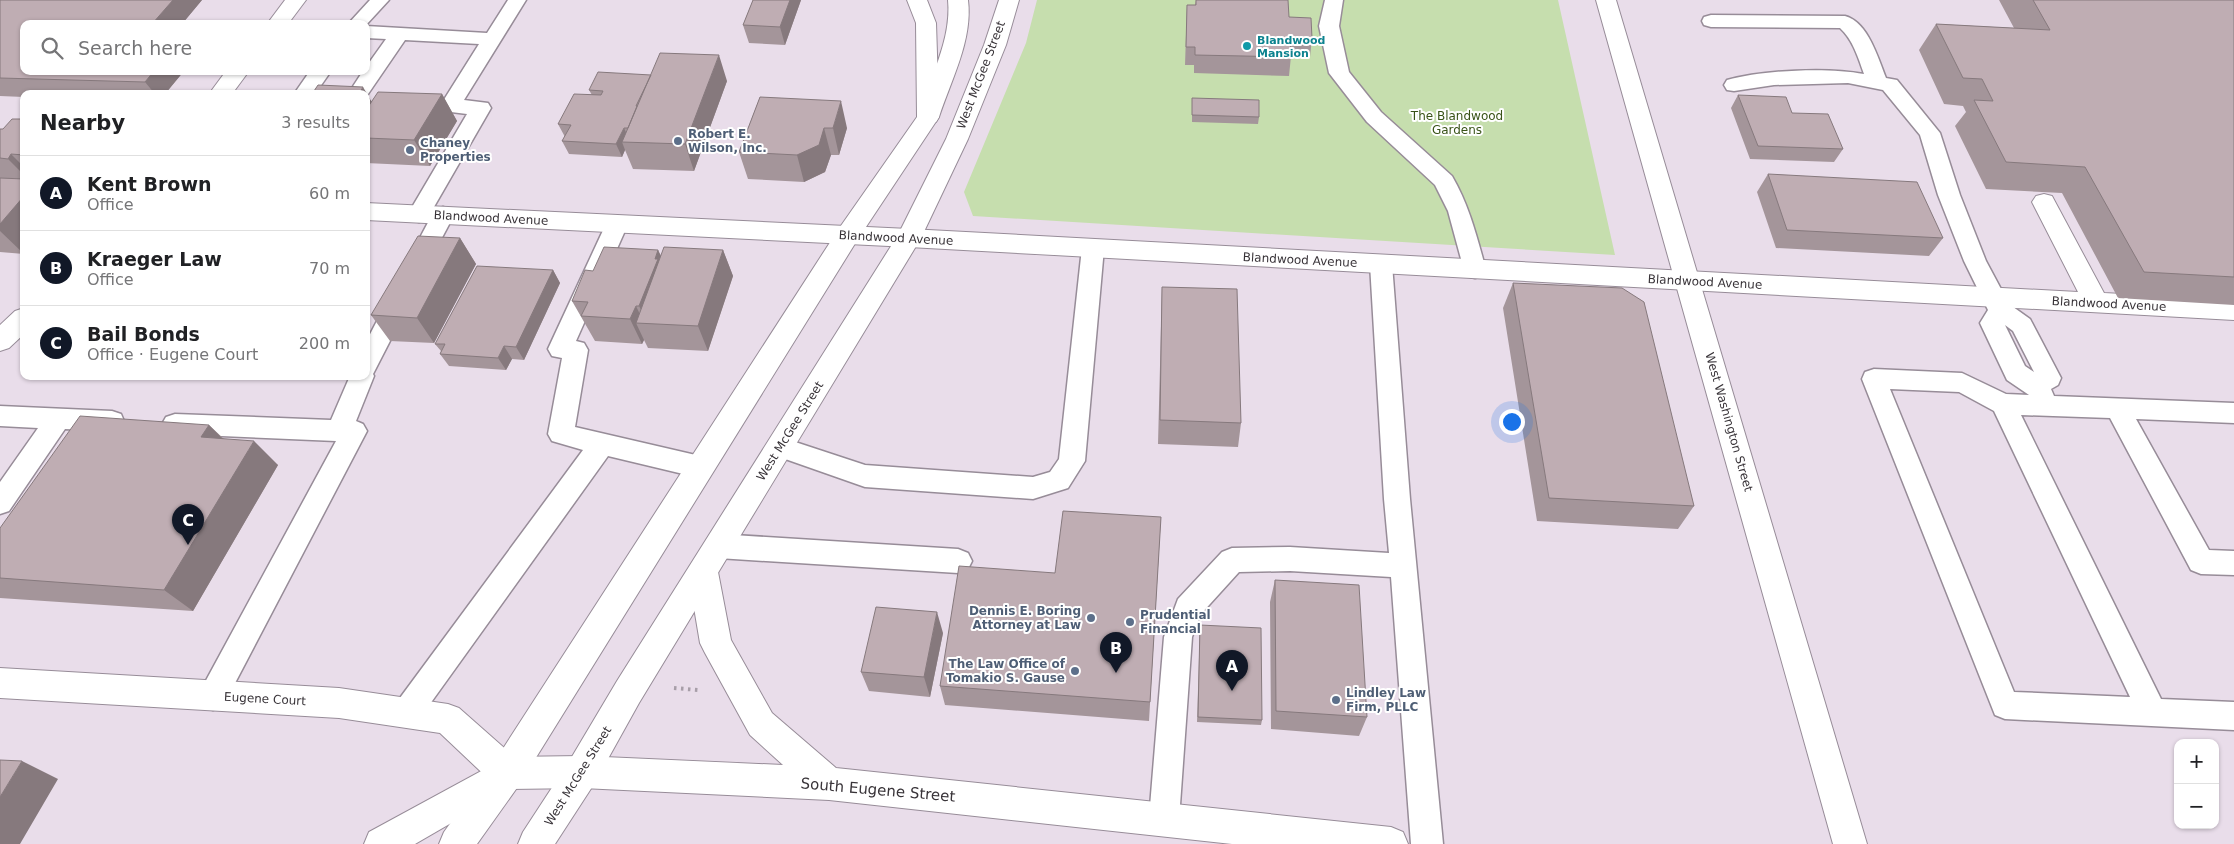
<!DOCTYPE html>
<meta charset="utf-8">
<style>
:root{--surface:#fff;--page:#f2f2f2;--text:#202124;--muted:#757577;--line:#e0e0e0;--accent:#111827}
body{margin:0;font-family:"DejaVu Sans",sans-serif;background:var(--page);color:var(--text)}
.controls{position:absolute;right:15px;bottom:15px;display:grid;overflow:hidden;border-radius:10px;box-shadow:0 1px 4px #0004}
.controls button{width:45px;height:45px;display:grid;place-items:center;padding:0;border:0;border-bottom:1px solid var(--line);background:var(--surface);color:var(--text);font:25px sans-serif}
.you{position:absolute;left:1511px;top:421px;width:18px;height:18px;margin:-12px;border:4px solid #fff;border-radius:50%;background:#1a73e8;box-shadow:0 0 0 8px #1a73e833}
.badge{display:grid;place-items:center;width:32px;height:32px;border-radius:50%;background:var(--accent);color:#fff;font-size:16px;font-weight:700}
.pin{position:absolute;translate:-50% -41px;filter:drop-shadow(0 1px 2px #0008)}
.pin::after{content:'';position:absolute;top:26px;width:18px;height:15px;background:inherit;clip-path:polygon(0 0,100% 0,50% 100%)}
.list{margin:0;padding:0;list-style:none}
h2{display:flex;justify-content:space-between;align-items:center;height:65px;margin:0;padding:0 20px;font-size:21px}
h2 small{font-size:16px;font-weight:400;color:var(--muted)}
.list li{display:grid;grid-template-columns:32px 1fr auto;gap:15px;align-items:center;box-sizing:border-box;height:75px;padding:0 20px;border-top:1px solid var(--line)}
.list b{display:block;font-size:19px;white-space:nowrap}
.list p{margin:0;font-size:16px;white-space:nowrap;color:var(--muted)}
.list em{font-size:16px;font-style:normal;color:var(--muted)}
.icon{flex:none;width:28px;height:28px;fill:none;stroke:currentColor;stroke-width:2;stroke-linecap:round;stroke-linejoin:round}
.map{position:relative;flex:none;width:2234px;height:844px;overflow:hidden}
.search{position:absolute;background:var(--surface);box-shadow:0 1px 4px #0004;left:20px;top:20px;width:350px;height:55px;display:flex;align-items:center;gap:12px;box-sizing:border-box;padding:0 18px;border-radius:10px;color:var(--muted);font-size:19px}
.panel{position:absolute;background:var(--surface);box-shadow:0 1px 4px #0004;left:20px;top:90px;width:350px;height:290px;border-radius:10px}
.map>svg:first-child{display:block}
.green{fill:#c6deae}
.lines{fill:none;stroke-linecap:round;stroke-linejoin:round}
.service-casing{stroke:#978c98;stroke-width:3}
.minor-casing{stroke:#978c98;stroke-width:2}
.tertiary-casing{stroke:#978c98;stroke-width:2}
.secondary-casing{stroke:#978c98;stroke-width:2}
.primary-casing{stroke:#978c98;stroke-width:2}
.path{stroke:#a79ea8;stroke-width:4;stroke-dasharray:2.5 4.5;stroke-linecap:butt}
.service{fill:#fff;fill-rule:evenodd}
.minor{fill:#fff;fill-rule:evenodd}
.tertiary{fill:#fff;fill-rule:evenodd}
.secondary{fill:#fff;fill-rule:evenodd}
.primary{fill:#fff;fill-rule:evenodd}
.wall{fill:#a4959a}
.shaded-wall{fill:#86797d}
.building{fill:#bfadb3;stroke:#86797d}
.culture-dot{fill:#0f9aa8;stroke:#fff;stroke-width:2}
.service-dot{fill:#5c6f8a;stroke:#fff;stroke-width:2}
.labels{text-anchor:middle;stroke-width:4;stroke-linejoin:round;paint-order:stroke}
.far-culture-label{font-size:11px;font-weight:bold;fill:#0d838f;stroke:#fff;text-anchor:start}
.street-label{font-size:12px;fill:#393439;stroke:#fff}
.park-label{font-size:12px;fill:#395318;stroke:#fff}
.service-label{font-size:12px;font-weight:bold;fill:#4e5e75;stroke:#fff;text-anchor:start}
.near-street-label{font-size:15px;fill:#393439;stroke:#fff}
</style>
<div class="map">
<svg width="2234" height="844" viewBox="0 0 2234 844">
<rect width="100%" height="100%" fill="#e9ddea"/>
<path class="green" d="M1037,0H1558L1615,255L973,216L964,192L1026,43Z"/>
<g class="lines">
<defs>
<path id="service" d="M370,0H389L366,25V24H348Z
M508,0H526L464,100L488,103L491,108L427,219L419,222L411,219L408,214L467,114L443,111L440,106L479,44L405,40L366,97V94H348L363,71H366V67L386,39L366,38V26L487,33Z
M1325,0H1343L1339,26L1349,72L1381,112L1452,176C1469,205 1477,237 1486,270L1483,276L1475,278L1467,276L1464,270L1448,211L1435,185L1367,122L1329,73L1319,26Z
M1711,15L1845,16C1868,22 1878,58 1886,78L1897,80L1940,133L1960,195L1986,261L2009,304L2030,319L2061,378L2058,385L2051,389L2054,396L2234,403V423L2136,419L2209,550L2234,551V575L2201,574L2191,570L2110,418L2021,415L2161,699L2234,702V730L2005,719L1995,715L1862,379L1865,372L1874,369L1962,373L2006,394L2029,395L2007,380L1980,323L1988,310L1964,261L1938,195L1920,135L1883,90L1848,83L1774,85L1734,91L1727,90L1724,85L1727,80C1764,70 1827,67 1864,74C1858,57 1853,40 1840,28L1711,27L1704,25L1702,21L1704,17ZM2005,325L2013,331L2034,372L2025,366ZM1890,389L1959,392L1994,411L2130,697L2014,692Z
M310,71H331L315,94H294Z
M443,207L451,210L454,215L427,266L424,272L416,274L408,272L405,266L432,215L435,210Z
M617,216L625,218L628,224L576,341L584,343L588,350L575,427L700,456L709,459L713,467L709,475L700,478L608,456L417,722L407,726L397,722L392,712L397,702L583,450L552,441L548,434L562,358L552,356L548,349L606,224L609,218Z
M1093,240L1101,242L1104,248L1085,461L1068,488L1033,499L865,487L771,454L767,447L771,440L780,437L865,465L1033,477L1050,472L1059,459L1082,248L1085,242Z
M1381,256L1389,258L1392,264L1410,499L1443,844H1411L1391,577L1290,571L1239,572L1200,615L1192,637L1179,819L1175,830L1164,834L1153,830L1149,819L1164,637L1178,599L1222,552L1232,548L1290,547L1389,553L1384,499L1370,264L1373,258Z
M398,293L406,296L410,302L373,374L374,376L356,421L363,424L367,431L223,706L213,710L203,706L198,696L203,686L336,441L175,434L166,431L162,424L166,417L175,414L331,420L350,376H366V342L390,296Z
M0,406L112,411L121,414L124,421L121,428L112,431L65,429L9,511L0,514V482L38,428L0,426Z
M718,534L958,549L968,553L972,561L968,569L958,573L718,558L709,554L705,546L709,538Z"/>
<path id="minor" d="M2044,194L2052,196L2104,293L2234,300V320L909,247L366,220V203L909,229L2078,292L2032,202L2036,196Z
M0,668L339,688L448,704L459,708L519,761L524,773L519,785L507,789L495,785L440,733L339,718L0,698Z"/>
<path id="tertiary" d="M907,0H927L936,23L939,117L856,242L519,785L477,844H439L444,832L495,761L838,230L917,117L916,23Z
M999,0H1019L1006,45L968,139L921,238L639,703L594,784L555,844H518L523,832L570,760L617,681L898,235L946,139L984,45Z
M1596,0H1616L1867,844H1833Z"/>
<path id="secondary" d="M285,0H306L288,24H267Z
M226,71H249L232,94H209Z
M24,308V334L9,348L0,351V325L15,311Z
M703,559L714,563L718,572L731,640L772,713L836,768L1391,827L1403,832L1408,844H1232L829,800L582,788L510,789L415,844H364L369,832L507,757L582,756L783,765L750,735L705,653L700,643L688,572L692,563Z"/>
<path id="primary" d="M948,0H968C973,40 951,80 939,117L936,122L928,124L920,122L917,117C929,80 952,40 948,0Z"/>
</defs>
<use href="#service" class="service-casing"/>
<use href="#minor" class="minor-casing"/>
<use href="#tertiary" class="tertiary-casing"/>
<use href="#secondary" class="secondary-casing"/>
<use href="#primary" class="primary-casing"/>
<path class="path" d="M674,688L698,690"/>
<use href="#service" class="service"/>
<use href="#minor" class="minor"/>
<use href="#tertiary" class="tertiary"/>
<use href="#secondary" class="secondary"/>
<use href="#primary" class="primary"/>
</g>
<path class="wall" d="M0,0H202L182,24H24L184,71L165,94H24V97L0,96Z
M753,0H801L785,45L749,43L743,25Z
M1196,0L1289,17L1312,38L1310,57L1291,56L1289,76L1194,73V65H1185L1187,5H1195Z
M1999,0H2234V305L2118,298L2062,193L1986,189L1955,126L1966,112L1963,106L1944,104L1919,50L1936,24L2014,28Z
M727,81L694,171L633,169L625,150L622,157L569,154L562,141L565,137L558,124L592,95L589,90Z
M366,94L372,102L442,94L457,121L430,166L366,163Z
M1738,95L1792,113L1843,149L1834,162L1750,159L1731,108Z
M760,97L847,128L839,155H831L825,172L804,182L748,179L739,152Z
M1192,98L1259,117L1258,124L1192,122Z
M24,119V254L0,252V129H3Z
M1768,174L1943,238L1929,256L1776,248L1757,192Z
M460,238L476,264L434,343L390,341L371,315Z
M658,250L661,256L723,250L733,276L708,351L648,348L644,340L642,344L595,341L572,301Z
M553,270L560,283L524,360L512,359L506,370L449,366L440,354L441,351L435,344Z
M1513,283L1694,506L1678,529L1537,521L1503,308Z
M1162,287L1241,423L1238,447L1158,444Z
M209,425L224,439L278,465L193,611L0,598V528Z
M1161,517L1149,721L945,705L940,686L1055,573Z
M1275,580L1367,717L1359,736L1271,729L1270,602Z
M1200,625L1262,720L1261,725L1197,722Z
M943,633L930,697L869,691L861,672Z"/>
<path class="shaded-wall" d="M173,0H202L182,24H152Z
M790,0H801L785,45L780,27Z
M719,55L727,81L694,171L685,144Z
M154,71H184L165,94H155L145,82Z
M363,87L374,106L366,118V94H359Z
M442,94L457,121L430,166L414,140Z
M841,101L847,128L839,155L833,128Z
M624,128L630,141L622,142L625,150L622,157L616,144Z
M824,128L831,155L825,172L804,182L797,155Z
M11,154L24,167V175L8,159Z
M24,196V254L0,231V224Z
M460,238L476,264L434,343L417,318Z
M658,250L670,275L648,323L639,306Z
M723,250L733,276L708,351L698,326Z
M553,270L560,283L524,360L516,347Z
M636,306L644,323H636L644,340L642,344L630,319Z
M504,346L512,359L506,370L498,358Z
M209,425L233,449L201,437Z
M254,441L278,465L193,611L164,590Z
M937,612L943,633L930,697L924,677Z
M22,761L58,779L20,844H0V797Z"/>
<path class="building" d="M0,0H173L152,24H24V71H154L145,82L0,78Z
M753,0H790L780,27L743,25Z
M1196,0H1288L1289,17L1311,18L1312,38H1290L1291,57L1195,55V47H1186L1187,5H1196Z
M2033,0H2234V277L2144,272L2085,167L2006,162L1974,100L1993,101L1982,79L1963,78L1936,24L2050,30Z
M660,53L719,55L685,144L622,142Z
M598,72L651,75L636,106H637L628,128H624L616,144L562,141L571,125L558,124L574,94L601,95L603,91L589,90Z
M318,85L363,87L359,94H312Z
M378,92L442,94L414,140L366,138V110Z
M1738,95L1786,97L1792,113L1828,114L1843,149L1758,146Z
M760,97L841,101L833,128H824L819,145L797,155L739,152Z
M1192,98L1259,100V117L1192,115Z
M12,119H24V155L11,154L8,159L0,158V129H3Z
M1768,174L1917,182L1943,238L1787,230Z
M0,178L24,179V196L0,224Z
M418,236L460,238L417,318L371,315Z
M604,247L658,250L655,259H658L639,306H636L630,319L581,316L588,302L572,301L585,270L593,271Z
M664,247L723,250L698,326L636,323Z
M477,266L553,270L516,347L504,346L498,358L440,354L445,344H435Z
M1513,283L1622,288L1644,302L1694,506L1549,498Z
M1162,287L1237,289L1241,423L1160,420Z
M80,416L209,425L201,437L254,441L164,590L0,578V528Z
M1063,511L1161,517L1150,702L940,686L959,566L1055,573Z
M1275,580L1359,585L1367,717L1276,711Z
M876,607L937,612L924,677L861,672Z
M1200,625L1261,628L1262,720L1198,717Z
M0,760L22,761L0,797Z"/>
<circle class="culture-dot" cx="1247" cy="46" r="5"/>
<g class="service-dot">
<circle cx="678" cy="141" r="5"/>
<circle cx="410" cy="150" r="5"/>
<circle cx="1091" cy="618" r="5"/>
<circle cx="1130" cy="622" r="5"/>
<circle cx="1075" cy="671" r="5"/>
<circle cx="1336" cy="700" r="5"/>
</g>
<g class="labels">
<g class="far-culture-label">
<text x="1257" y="44">Blandwood<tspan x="1257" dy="13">Mansion</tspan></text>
</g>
<g class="street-label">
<text transform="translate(981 75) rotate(-69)" y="4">West McGee Street</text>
<text transform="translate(491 218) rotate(3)" y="4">Blandwood Avenue</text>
<text transform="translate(896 238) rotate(3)" y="4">Blandwood Avenue</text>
<text transform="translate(1300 260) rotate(3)" y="4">Blandwood Avenue</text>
<text transform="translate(1705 282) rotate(3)" y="4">Blandwood Avenue</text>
<text transform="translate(2109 304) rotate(3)" y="4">Blandwood Avenue</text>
<text transform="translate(1729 422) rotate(74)" y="4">West Washington Street</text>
<text transform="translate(790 431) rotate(-58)" y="4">West McGee Street</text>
<text transform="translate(265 699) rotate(3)" y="4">Eugene Court</text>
<text transform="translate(578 776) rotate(-58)" y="4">West McGee Street</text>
</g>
<g class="park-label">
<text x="1457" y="120">The Blandwood<tspan x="1457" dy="14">Gardens</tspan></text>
</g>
<g class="service-label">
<text x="688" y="138">Robert E.<tspan x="688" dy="14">Wilson, Inc.</tspan></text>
<text x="420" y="147">Chaney<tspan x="420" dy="14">Properties</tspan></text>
<text x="1081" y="615" text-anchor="end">Dennis E. Boring<tspan x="1081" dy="14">Attorney at Law</tspan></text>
<text x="1140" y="619">Prudential<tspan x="1140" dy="14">Financial</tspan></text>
<text x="1065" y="668" text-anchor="end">The Law Office of<tspan x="1065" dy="14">Tomakio S. Gause</tspan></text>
<text x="1346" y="697">Lindley Law<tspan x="1346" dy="14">Firm, PLLC</tspan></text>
</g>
<g class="near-street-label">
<text transform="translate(878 790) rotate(5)" y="5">South Eugene Street</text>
</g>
</g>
</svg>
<div class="controls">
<button>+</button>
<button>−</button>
</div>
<div class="you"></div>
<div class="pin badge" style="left:1232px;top:691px">A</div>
<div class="pin badge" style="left:1116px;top:673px">B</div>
<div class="pin badge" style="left:188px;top:545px">C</div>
<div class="search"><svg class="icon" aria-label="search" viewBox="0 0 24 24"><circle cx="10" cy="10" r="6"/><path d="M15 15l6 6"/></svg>Search here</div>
<section class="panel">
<h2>Nearby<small>3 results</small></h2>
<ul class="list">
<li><span class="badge">A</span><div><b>Kent Brown</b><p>Office</p></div><em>60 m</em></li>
<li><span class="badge">B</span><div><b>Kraeger Law</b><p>Office</p></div><em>70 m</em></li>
<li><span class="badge">C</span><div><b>Bail Bonds</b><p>Office · Eugene Court</p></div><em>200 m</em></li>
</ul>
</section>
</div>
